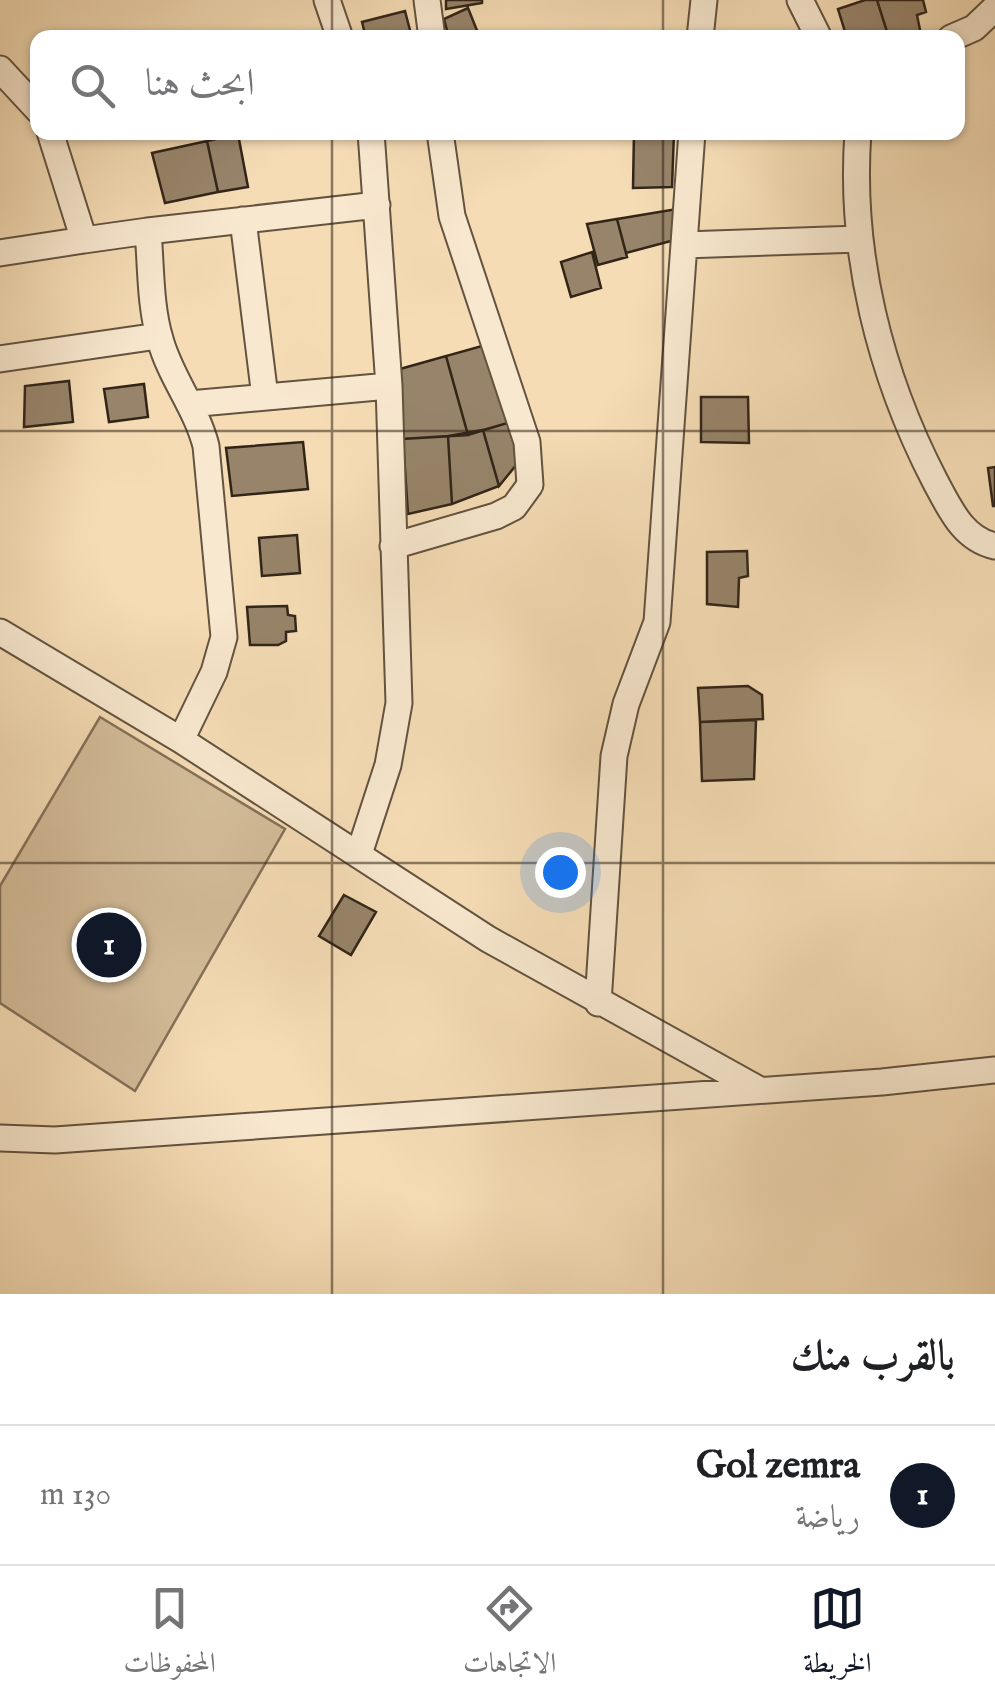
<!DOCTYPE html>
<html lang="ar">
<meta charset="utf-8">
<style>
:root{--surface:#fff;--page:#f2f2f2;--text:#202124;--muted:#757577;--line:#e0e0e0;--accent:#111827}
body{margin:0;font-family:"IM FELL English",Amiri,serif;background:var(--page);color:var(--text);direction:rtl}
.you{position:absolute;left:560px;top:872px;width:35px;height:35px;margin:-25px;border:8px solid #fff;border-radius:50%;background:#1a73e8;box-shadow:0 0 0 15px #1a73e833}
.badge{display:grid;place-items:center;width:65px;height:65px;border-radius:50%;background:var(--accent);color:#fff;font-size:32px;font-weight:700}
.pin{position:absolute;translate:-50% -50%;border:5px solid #fff;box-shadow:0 2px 10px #0006}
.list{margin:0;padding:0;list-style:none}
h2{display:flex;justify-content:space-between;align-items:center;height:130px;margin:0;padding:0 40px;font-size:42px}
h2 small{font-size:32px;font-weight:400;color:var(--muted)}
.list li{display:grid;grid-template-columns:65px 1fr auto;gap:30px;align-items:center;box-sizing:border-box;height:140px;padding:0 40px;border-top:2px solid var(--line)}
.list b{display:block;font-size:38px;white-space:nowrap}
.list p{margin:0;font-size:32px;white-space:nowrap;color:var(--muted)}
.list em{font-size:32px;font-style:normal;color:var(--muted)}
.icon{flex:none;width:55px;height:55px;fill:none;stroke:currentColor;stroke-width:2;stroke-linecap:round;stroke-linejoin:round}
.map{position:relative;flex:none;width:995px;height:1294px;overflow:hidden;direction:ltr}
.search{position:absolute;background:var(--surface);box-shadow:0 2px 8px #0004;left:30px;right:30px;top:30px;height:110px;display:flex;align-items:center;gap:25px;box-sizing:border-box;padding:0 35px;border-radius:20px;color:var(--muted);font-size:38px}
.sheet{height:270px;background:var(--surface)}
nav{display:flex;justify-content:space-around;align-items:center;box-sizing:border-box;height:140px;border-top:2px solid var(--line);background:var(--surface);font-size:28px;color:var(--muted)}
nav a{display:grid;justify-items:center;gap:5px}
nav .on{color:var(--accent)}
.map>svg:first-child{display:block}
.green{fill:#d4bd9a;stroke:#837159;stroke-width:2.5}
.building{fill:#97846a;stroke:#322518;stroke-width:2.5}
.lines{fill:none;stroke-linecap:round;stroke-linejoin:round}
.minor-casing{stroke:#63533f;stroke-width:29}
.minor{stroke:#f8e8cf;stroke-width:25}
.grid{fill:none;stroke:#322518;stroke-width:2.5;stroke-opacity:0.55}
</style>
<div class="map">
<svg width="995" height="1294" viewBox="0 0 995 1294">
<rect width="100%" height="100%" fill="#f5dcb5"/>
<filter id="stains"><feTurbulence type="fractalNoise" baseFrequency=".002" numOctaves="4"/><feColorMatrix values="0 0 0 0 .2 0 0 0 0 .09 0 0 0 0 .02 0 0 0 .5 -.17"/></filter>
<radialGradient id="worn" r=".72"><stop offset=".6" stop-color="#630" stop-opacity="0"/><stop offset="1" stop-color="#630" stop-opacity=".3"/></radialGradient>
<path class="green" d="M100,717L285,829L135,1091L0,1003V886Z"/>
<path class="building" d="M446,0H482V3L446,9Z
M865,0H877L889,38H847L838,9Z
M877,0H923L926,12L917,15L921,35L889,38Z
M468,8L478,33L449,38L444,19Z
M405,11L412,38H366L362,22Z
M634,132H674L672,187L633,188Z
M238,134L248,187L218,192L207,141Z
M207,141L218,192L165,203L152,153Z
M677,209L671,241L626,253L617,219Z
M617,219L627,257L598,265L587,224Z
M592,252L601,288L571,297L561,262Z
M489,344L511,422L468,435L446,356Z
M446,356L468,435L403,439L400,369Z
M69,381L73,422L24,427L25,386Z
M144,384L148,417L109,422L104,389Z
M701,397H748L749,443L701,442Z
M511,422L522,458L499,486L483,430Z
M483,430L499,486L452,504L448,436Z
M448,436L452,504L408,514L403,439Z
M303,442L308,489L232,496L226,448Z
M995,467V506H993L988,468Z
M297,535L300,573L262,576L259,538Z
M747,551L748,576L739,578L738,607L707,604V552Z
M287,606L288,615L295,616L296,631L286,632V641L278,645H250L247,607Z
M748,686L762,695L763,719L700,722L698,688Z
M756,720L754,779L702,781L700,722Z
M344,895L376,912L351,955L319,936Z"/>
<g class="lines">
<defs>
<path id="minor" d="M327,0L340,38
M427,0L432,38
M800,0L819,38
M700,38L704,0
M951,38L974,28L995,8
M0,69L38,110
M50,132L84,240L148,231C151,266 150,306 160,339C170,377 196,407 206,446L224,637L214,672L181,740
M858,132C849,253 880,375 935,481C950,509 963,539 995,546
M243,220L265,397
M148,231L377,205
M684,245L859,239
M0,253L84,240
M0,359L158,336
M189,404L389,386
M393,546L496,516L514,507L530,485L527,442L452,216L440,132
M0,632L181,740L488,939L758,1089
M359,854L388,765L399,703L389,386L371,132
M598,1003L614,756L626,704L657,622L692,132
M0,1138L55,1140L882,1082L995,1070"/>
</defs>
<use href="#minor" class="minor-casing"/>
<use href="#minor" class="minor"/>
</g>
<path class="grid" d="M332,0V38M663,0V38M332,132V1294M663,132V1294M0,431H995M0,863H995"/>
<rect width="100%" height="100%" filter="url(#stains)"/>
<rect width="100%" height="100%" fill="url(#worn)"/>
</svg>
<div class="you"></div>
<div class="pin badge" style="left:109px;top:945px">1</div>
<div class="search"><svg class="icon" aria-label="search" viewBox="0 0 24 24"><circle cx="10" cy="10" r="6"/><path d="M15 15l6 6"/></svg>ابحث هنا</div>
</div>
<section class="sheet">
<h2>بالقرب منك<small></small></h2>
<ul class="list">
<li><span class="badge">1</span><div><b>Gol zemra</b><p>رياضة</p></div><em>130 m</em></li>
</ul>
</section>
<nav>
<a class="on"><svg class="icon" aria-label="map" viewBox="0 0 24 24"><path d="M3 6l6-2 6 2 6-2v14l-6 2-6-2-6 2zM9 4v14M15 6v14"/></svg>الخريطة</a>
<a><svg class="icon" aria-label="directions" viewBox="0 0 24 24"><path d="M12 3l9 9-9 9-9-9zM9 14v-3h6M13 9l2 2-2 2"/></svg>الاتجاهات</a>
<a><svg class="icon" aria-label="saved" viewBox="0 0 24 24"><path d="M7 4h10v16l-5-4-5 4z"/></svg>المحفوظات</a>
</nav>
